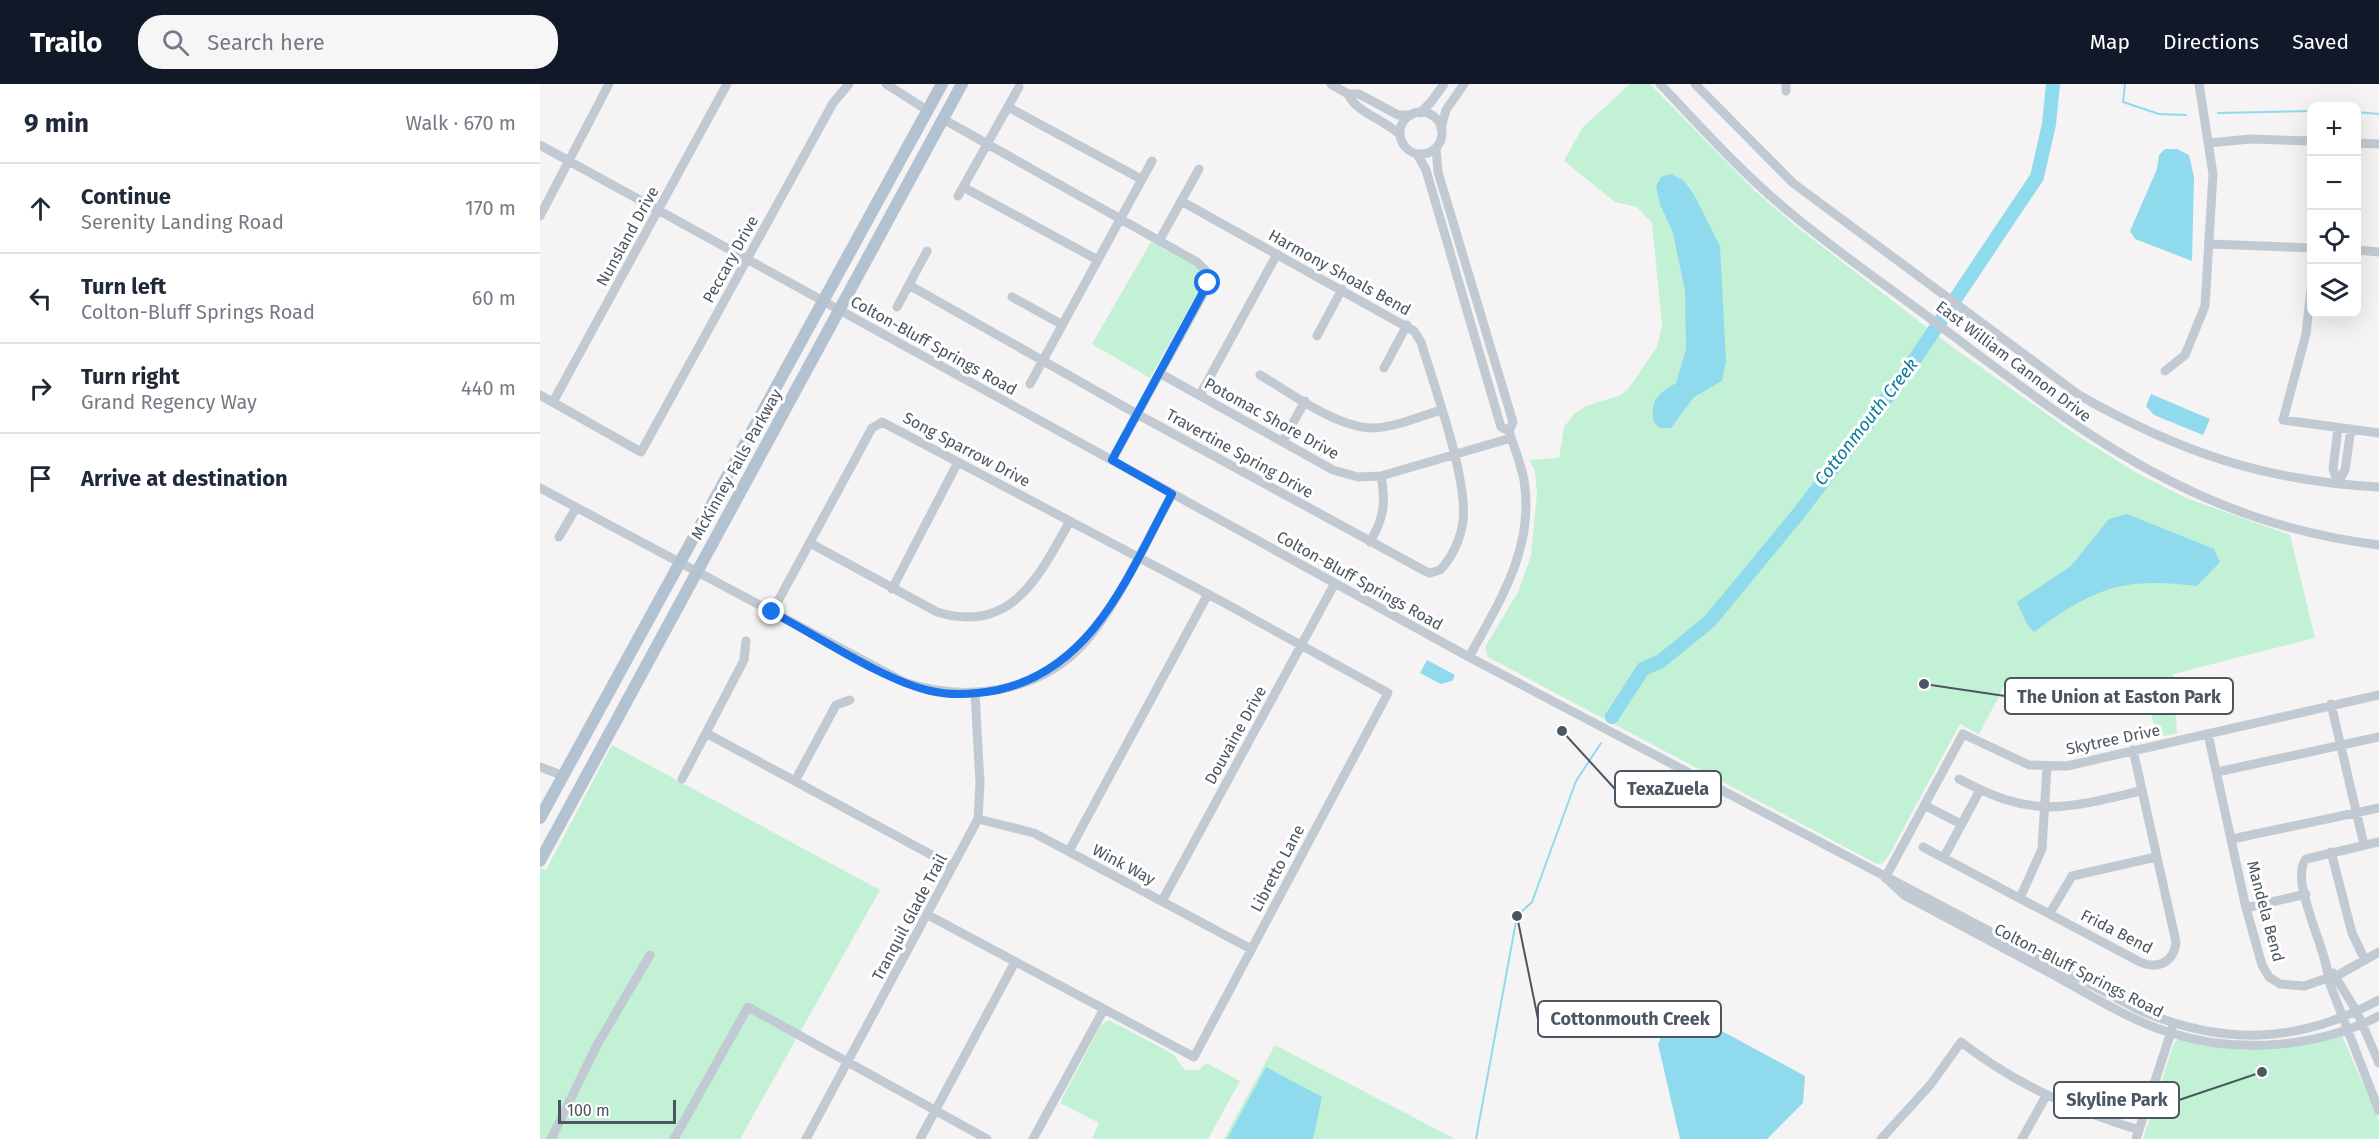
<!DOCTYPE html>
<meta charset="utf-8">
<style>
:root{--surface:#fff;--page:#f6f6f7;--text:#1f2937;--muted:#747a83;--line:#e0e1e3;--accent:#111827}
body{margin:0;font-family:"Fira Sans",sans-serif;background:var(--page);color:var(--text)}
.controls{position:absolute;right:18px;top:18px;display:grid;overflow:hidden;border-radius:12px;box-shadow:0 6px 24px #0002}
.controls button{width:54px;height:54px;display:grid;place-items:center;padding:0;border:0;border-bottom:2px solid var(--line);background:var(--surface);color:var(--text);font:30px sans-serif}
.scale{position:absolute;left:18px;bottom:15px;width:118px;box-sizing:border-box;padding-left:6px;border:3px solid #4a5661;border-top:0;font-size:16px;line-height:21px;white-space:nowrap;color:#4a5661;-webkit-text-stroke:4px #fff;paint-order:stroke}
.stop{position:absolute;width:18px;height:18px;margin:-14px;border:4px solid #1a73e8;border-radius:50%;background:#fff}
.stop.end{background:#1a73e8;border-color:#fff;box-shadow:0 2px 6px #0008}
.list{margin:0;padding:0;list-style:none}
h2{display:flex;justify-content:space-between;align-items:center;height:78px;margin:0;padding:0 24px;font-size:26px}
h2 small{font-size:20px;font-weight:400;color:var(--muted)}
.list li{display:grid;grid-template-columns:39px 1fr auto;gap:18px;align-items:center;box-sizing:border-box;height:90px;padding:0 24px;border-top:2px solid var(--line)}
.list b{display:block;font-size:22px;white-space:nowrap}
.list p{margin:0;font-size:20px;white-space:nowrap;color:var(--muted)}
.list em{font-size:20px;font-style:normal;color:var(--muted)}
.icon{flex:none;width:33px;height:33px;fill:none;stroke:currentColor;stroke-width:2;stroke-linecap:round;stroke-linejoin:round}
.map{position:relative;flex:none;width:1839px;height:1055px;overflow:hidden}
header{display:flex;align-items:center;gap:36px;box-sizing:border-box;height:84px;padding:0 30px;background:var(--accent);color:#fff}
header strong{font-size:28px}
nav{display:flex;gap:33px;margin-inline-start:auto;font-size:21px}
.search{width:420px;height:54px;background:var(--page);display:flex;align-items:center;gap:15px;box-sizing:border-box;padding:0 21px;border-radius:24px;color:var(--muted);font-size:22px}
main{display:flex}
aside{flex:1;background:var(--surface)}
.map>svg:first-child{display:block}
.green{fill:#c3f1d5}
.water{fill:#90daee}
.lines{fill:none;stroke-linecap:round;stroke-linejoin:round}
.stream{stroke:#90daee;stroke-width:2}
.river{stroke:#90daee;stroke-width:14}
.minor{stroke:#c1cad2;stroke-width:9}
.major{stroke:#b3c2d1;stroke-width:12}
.route{stroke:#1a73e8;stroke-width:8}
.labels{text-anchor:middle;stroke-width:6;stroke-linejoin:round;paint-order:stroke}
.street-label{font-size:16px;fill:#4a5661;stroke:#fff}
.water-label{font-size:18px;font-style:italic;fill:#0c7c9b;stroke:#fff}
.leader{fill:none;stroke:#4a5661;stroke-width:2}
.callout-dot{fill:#4a5661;stroke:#fff;stroke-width:2}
.callout{fill:#fff;stroke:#4a5661;stroke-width:2}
.callout-label{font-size:18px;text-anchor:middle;font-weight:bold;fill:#4a5661}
</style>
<header>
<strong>Trailo</strong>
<div class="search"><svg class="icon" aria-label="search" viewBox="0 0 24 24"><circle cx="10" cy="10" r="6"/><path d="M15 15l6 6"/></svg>Search here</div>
<nav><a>Map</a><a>Directions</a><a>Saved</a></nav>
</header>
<main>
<aside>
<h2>9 min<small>Walk · 670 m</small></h2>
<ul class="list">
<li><svg class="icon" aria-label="ahead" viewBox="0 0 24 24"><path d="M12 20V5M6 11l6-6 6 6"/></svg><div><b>Continue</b><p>Serenity Landing Road</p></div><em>170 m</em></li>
<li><svg class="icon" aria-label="left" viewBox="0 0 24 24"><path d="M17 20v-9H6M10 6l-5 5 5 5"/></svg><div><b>Turn left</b><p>Colton-Bluff Springs Road</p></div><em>60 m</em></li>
<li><svg class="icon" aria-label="right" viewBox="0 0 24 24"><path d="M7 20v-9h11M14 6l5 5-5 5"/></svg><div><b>Turn right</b><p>Grand Regency Way</p></div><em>440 m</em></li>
<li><svg class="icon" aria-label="arrive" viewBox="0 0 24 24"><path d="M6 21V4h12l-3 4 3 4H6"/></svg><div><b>Arrive at destination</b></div></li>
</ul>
</aside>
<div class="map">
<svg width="1839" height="1055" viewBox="0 0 1839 1055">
<rect width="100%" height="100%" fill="#f5f3f3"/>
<path class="green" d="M1090,0H1110L1215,107L1257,143L1415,265L1532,348L1593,387L1646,414L1750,451L1775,554L1633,590L1637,649L1619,653L1599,597L1515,617L1499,615L1466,599L1439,650L1420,640L1349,771L1343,779L1337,780L948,573L945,563L978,508L991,472L997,409L995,386L989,376L1019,374L1024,343L1034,330L1046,322L1081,311L1089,304L1117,263L1122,241L1112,139L1097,123L1075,118L1024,77L1042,44Z
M611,158L654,181L663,191V200L610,294L552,260Z
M72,661L340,806L200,1055H0V784L6,786Z
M569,936L633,970L645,986H659L666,979L700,997L668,1055H555L552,1054L559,1039L520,1019L561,941Z
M1802,952L1839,1036V1055H1603L1634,959L1638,955L1668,961Z
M735,961L915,1055H684Z"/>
<path class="water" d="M1625,65H1637L1649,71L1654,93L1652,177L1595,155L1590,147L1617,85L1619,71Z
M1131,90L1143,96L1153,109L1180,162L1186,277L1182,297L1154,313L1131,344H1120L1114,338C1109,317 1119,309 1136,299L1146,265L1145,207L1133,149L1120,120L1116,102L1121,93Z
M1611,310L1670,335L1663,351L1614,331L1606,322Z
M1587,430L1674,465L1680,478L1657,502C1581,493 1555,504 1494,548L1487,540L1477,518L1531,482L1569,435Z
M887,576L915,591L912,597L901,600L880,589Z
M1141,933H1156L1265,992L1263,1019L1227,1055H1140L1118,960L1128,938Z
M726,983L782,1013L773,1055H687Z"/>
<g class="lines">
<path class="stream" d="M1585,0L1583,18L1619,30L1646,31
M1816,28L1839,30
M1678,29L1772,27
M936,1055L977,832L992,818L1036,697L1061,659"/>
<path class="river" d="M1072,633L1103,585L1121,577L1170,537L1259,429L1369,284L1497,93L1509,40L1513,0"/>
<path class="minor" d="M346,0L387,26
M791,0L808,10H819L858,31H871
M1120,0C1161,43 1202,89 1248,127C1297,168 1350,204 1400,242C1544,350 1653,437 1839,461
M1155,0L1253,99L1539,311C1639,368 1724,397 1839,403
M1246,0V7
M808,10C816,29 846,36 860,51
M468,23L601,95
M860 49a21 21 0 1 1 42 0a21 21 0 1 1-42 0Z
M880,29L891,18L904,0
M403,35L657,178L666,187L667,203L572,376
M901,44L906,26L924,0
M1669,59L1710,55L1772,57
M1816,59L1839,60
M0,61L929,573L1599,926C1683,962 1758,960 1839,916
M896,64L898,88L973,338L969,347C974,363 981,380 984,396C995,463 960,517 929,573
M877,70L886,86L961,343L969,347
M423,103L556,175
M418,112L479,3
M0,132L69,0
M619,157L659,85
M1670,160L1772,164
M1816,166L1839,168
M1772,196L1766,250L1743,336L1839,349
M369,201L597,330L885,487L890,489L900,486C912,474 921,454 923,437C928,394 894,302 881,258L874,247L641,117
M472,213L521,240
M357,223L387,167
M777,252L802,205
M844,284L867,241
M1625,287L1645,271L1665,222L1673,90L1659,0
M621,290L793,386L818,393L841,392L971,354
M720,291C751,309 797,344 833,344C856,343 879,333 901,326
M490,300L612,77
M0,311L101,368L293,19L309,0
M660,311L737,170
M13,318L187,0
M1798,344L1793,385L1798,399
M743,357L765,317
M1798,399L1805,386L1811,345
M0,404L364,598C427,619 501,609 546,557C578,520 608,454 632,410
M19,453L36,424
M830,458C844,434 846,419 841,392
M270,459L397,528C472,551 499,492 530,437
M352,505L418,378
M232,528L332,344L342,338L668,510L848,609L654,973L388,831
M1791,620L1824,761
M166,649L412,782
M1668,650L1706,824L1722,881L1729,893L1740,900L1764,902L1800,890L1839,868
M0,683L24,692
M1677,688L1839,653
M142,695L204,576L206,557
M1419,695C1494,735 1522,725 1601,707
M255,697L296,621L310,616
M1384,721L1421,740
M438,735L494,749L711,865
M1692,755L1839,724
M1839,758L1766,775C1748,797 1789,868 1788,895L1839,1027
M1383,763L1600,878C1618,886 1634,878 1636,858L1593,666
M529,767L668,510
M1791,768L1812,849L1825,876
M1404,773L1440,706
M1345,794L1423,650L1489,681L1527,682L1839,611
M1349,797L1364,811C1413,837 1463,864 1512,890C1550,911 1589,936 1631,949C1697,970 1777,964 1839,932
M1480,814L1502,765L1507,683
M622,817L795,499
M1706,824L1766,810
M1510,829L1532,792L1616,773
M1793,889L1817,928L1839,979
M11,1055L57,961L110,871
M134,1055L208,923L447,1055
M266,1055L438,735L440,699L435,609
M380,1055L475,878
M493,1055L564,925
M1341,1055L1391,1000L1421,958C1475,1000 1534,1026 1599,1046
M1482,1055L1506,1012
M1596,1055L1632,945"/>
<path class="major" d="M0,734L402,0
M0,777L422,0"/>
</g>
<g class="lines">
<path class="route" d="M232,528C276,551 344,597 391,607C412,612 437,610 458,606C555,584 589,489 632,410L572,376L668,199"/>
</g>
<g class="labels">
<g class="street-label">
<text transform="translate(87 152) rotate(-61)" y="6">Nunsland Drive</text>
<text transform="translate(190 175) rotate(-61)" y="6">Peccary Drive</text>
<text transform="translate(800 188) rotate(29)" y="6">Harmony Shoals Bend</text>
<text transform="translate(394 261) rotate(29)" y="6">Colton-Bluff Springs Road</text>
<text transform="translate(1474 277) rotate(37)" y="6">East William Cannon Drive</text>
<text transform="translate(732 334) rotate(29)" y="6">Potomac Shore Drive</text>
<text transform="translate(427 365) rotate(28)" y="6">Song Sparrow Drive</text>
<text transform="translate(700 369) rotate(29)" y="6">Travertine Spring Drive</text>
<text transform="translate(196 380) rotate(-61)" y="6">McKinney Falls Parkway</text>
<text transform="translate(820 496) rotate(29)" y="6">Colton-Bluff Springs Road</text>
<text transform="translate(695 651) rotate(-61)" y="6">Douvaine Drive</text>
<text transform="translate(1573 655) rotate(-12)" y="6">Skytree Drive</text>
<text transform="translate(584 780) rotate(28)" y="6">Wink Way</text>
<text transform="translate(737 784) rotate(-62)" y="6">Libretto Lane</text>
<text transform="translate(1726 827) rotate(75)" y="6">Mandela Bend</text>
<text transform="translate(369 833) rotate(-62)" y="6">Tranquil Glade Trail</text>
<text transform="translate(1577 847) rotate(27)" y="6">Frida Bend</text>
<text transform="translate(1539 886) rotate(27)" y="6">Colton-Bluff Springs Road</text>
</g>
<g class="water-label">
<text transform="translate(1326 338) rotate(-52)" y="6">Cottonmouth Creek</text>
</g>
</g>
<path class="leader" d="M1384 600L1465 612M1022 647L1075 705M977 832L998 935M1722 988L1639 1016"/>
<g class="callout-dot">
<circle cx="1384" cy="600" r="6"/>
<circle cx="1022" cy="647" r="6"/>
<circle cx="977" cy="832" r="6"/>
<circle cx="1722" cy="988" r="6"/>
</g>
<g class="callout">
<rect x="1465" y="594" width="228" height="36" rx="6"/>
<rect x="1075" y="687" width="106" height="36" rx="6"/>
<rect x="998" y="917" width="183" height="36" rx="6"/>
<rect x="1514" y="998" width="125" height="36" rx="6"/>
</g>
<g class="callout-label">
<text x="1579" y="619">The Union at Easton Park</text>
<text x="1128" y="711">TexaZuela</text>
<text x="1090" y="941">Cottonmouth Creek</text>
<text x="1577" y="1022">Skyline Park</text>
</g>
</svg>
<div class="controls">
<button>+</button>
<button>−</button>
<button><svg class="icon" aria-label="locate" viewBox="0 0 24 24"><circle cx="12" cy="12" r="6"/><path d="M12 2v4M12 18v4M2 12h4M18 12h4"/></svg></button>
<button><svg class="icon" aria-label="layers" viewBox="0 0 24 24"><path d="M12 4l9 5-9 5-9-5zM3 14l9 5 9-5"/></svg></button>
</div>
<div class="scale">100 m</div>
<div class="stop" style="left:668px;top:199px"></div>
<div class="stop end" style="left:232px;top:528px"></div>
</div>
</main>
